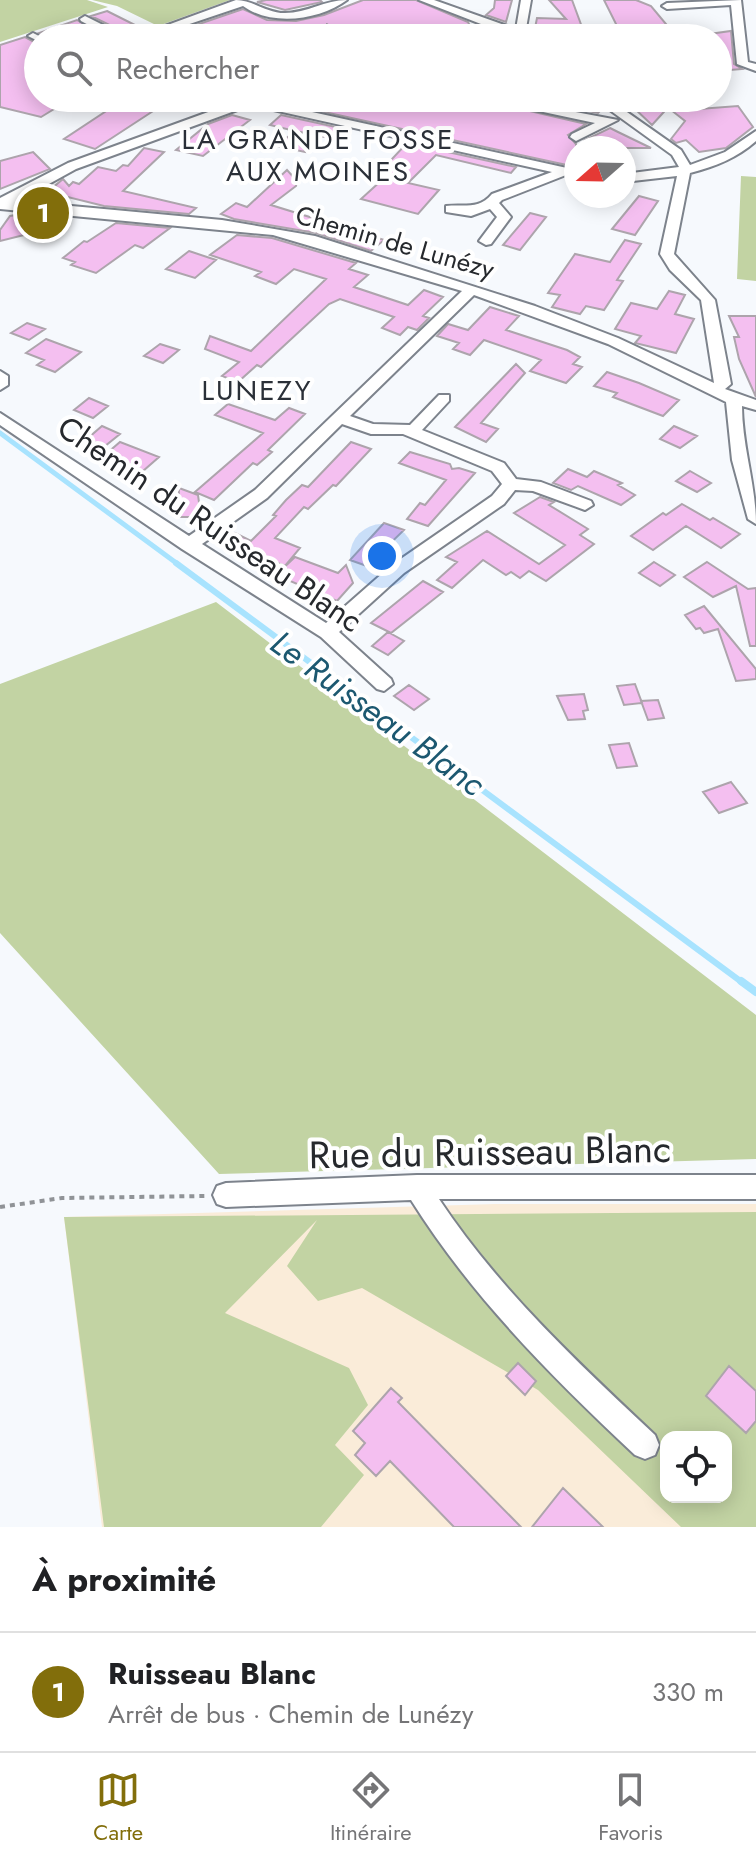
<!DOCTYPE html>
<html lang="fr">
<meta charset="utf-8">
<style>
:root{--surface:#fff;--page:#f6f6f6;--text:#202124;--muted:#757577;--line:#e0e0e0;--accent:#826e0b}
body{margin:0;font-family:Jost,sans-serif;background:var(--page);color:var(--text)}
.controls{position:absolute;right:24px;bottom:24px;display:grid;overflow:hidden;border-radius:16px;box-shadow:0 4px 20px #0003}
.controls button{width:72px;height:72px;display:grid;place-items:center;padding:0;border:0;border-bottom:2px solid var(--line);background:var(--surface);color:var(--text);font:40px sans-serif}
.compass{position:absolute;left:564px;top:136px;width:72px;height:72px;border-radius:50%;background:var(--surface);box-shadow:0 4px 20px #0003;rotate:250deg}
.you{position:absolute;left:382px;top:556px;width:28px;height:28px;margin:-20px;border:6px solid #fff;border-radius:50%;background:#1a73e8;box-shadow:0 0 0 12px #1a73e833}
.badge{display:grid;place-items:center;width:52px;height:52px;border-radius:50%;background:var(--accent);color:#fff;font-size:26px;font-weight:700}
.pin{position:absolute;translate:-50% -50%;border:4px solid #fff;box-shadow:0 2px 8px #0006}
.list{margin:0;padding:0;list-style:none}
h2{display:flex;justify-content:space-between;align-items:center;height:104px;margin:0;padding:0 32px;font-size:34px}
h2 small{font-size:26px;font-weight:400;color:var(--muted)}
.list li{display:grid;grid-template-columns:52px 1fr auto;gap:24px;align-items:center;box-sizing:border-box;height:120px;padding:0 32px;border-top:2px solid var(--line)}
.list b{display:block;font-size:30px;white-space:nowrap}
.list p{margin:0;font-size:26px;white-space:nowrap;color:var(--muted)}
.list em{font-size:26px;font-style:normal;color:var(--muted)}
.icon{flex:none;width:44px;height:44px;fill:none;stroke:currentColor;stroke-width:2;stroke-linecap:round;stroke-linejoin:round}
.map{position:relative;flex:none;width:756px;height:1527px;overflow:hidden}
.search{position:absolute;background:var(--surface);box-shadow:0 4px 20px #0003;left:24px;right:24px;top:24px;height:88px;display:flex;align-items:center;gap:20px;box-sizing:border-box;padding:0 28px;border-radius:44px;color:var(--muted);font-size:30px}
.sheet{height:224px;background:var(--surface)}
nav{display:flex;justify-content:space-around;align-items:center;box-sizing:border-box;height:112px;border-top:2px solid var(--line);background:var(--surface);font-size:22px;color:var(--muted)}
nav a{display:grid;justify-items:center;gap:4px}
nav .on{color:var(--accent)}
.map>svg:first-child{display:block}
.industrial{fill:#faecd9;fill-rule:evenodd}
.green{fill:#c2d3a3;fill-rule:evenodd}
.lines{fill:none;stroke-linecap:round;stroke-linejoin:round}
.stream-far2{stroke:#a8e3fe;stroke-width:5}
.stream-far1{stroke:#a8e3fe;stroke-width:6}
.stream{stroke:#a8e3fe;stroke-width:8}
.building{fill:#f4bff0;stroke:#ada4ac;stroke-width:2}
.minor-casing{stroke:#7d838c;stroke-width:4}
.path-far1{stroke:#909397;stroke-width:2;stroke-dasharray:2 2;stroke-linecap:butt}
.path{stroke:#909397;stroke-width:4;stroke-dasharray:5 5;stroke-linecap:butt}
.minor{fill:#fff;fill-rule:evenodd}
.labels{text-anchor:middle;stroke-width:8;stroke-linejoin:round;paint-order:stroke}
.far-street-label{font-size:26px;fill:#26292d;stroke:#fff}
.far-neighbourhood-label{font-size:28px;letter-spacing:2px;fill:#2b3038;stroke:#fff}
.street-label{font-size:32px;fill:#26292d;stroke:#fff}
.water-label{font-size:34px;font-style:italic;fill:#1c5870;stroke:#fff}
.near-street-label{font-size:38px;fill:#26292d;stroke:#fff}
</style>
<div class="map">
<svg width="756" height="1527" viewBox="0 0 756 1527">
<rect width="100%" height="100%" fill="#f6f9fd"/>
<path class="industrial" d="M495,1204H756V1527H102L64,1217ZM666,1437H726V1497H666Z"/>
<path class="green" d="M0,0H87L108,7L0,42Z
M92,0H230L158,26L117,6Z
M741,176L756,177V281L737,279Z
M216,602L756,1015V1159L219,1174L0,933V684Z
M756,1212V1527H681L538,1390L362,1288L318,1301L287,1266L317,1220L225,1313L349,1368L368,1405L335,1445L364,1475L321,1527H104L64,1217ZM666,1437H726V1497H666Z"/>
<g class="lines">
<path class="stream-far2" d="M0,433L179,565"/>
<path class="stream-far1" d="M176,563L743,983"/>
<path class="stream" d="M741,981L756,992"/>
</g>
<path class="building" d="M266,0H320L322,2L285,10L257,2Z
M363,0H416L468,22L471,28L475,25L490,31L475,38H460L463,36L435,27L402,38H377L374,33L355,28L350,30V38H270L241,27L219,35L196,25L243,9L267,20L296,21L324,15Z
M495,0H512L506,22L486,15L494,8Z
M549,0H572L586,38H533L537,18L566,19Z
M604,0H636L651,6L671,30L622,36Z
M107,11L145,30L129,38L126,33L91,16Z
M77,20L107,38H46L39,33Z
M731,31L734,64L742,69L718,71V38L709,34Z
M25,37L38,44V98L59,106L41,117L0,107V45Z
M126,98H173L95,149L64,139Z
M300,98L353,107L354,98H474L586,124L568,135L576,144V167L292,105Z
M517,98H557L601,110L598,113Z
M672,103L652,125L634,108Z
M696,106L699,109L738,106L753,127L726,148L699,152L686,140L676,143L671,139L685,121L671,110Z
M232,115L250,120L203,156L176,150L208,124Z
M281,115L345,129L334,139L301,132L305,152L277,146L295,131L270,125Z
M610,128L618,132L651,148H615L605,139L596,144L585,140Z
M407,143L516,167L511,173L436,155L408,183L439,190L418,214L361,199L383,179L375,177Z
M144,148L164,152L123,191L196,208L189,214L104,206L68,197L64,200L56,198L53,201L38,200L63,179L69,186L73,182L79,184L98,167L116,171L123,165L128,166Z
M33,152L50,169L0,189V161Z
M287,170L297,181L296,186L271,205L384,240L371,251L316,233L234,219L221,214L236,203L247,207Z
M639,196L658,201L635,235L612,229Z
M530,213L546,217L520,250L503,245Z
M21,214L43,216L38,223L52,228L0,241V230L10,216Z
M116,223L170,228L143,248L135,245L96,273L71,265L75,262L63,258L84,241L87,242Z
M237,235L272,238L356,263L349,269L368,275L354,287L408,305L424,290L443,297L423,316L429,318L417,330L408,327L400,335L382,328L394,317L340,299L329,304L261,367L257,365L238,382L222,376L239,362L205,349L210,336L251,351L326,279L294,269L276,284L255,276L261,272L210,255Z
M625,240L641,244L617,280L623,281L604,310L586,306L580,314L552,307L560,295L548,293L575,254L610,262Z
M189,251L216,260L195,278L166,269Z
M669,291L685,295L675,314L694,319L676,353L635,343L641,336L615,329L631,303L657,309Z
M490,307L519,316L506,330L567,350L580,357L573,364L582,367L566,383L530,371L541,360L536,358L484,340L470,355L453,349L459,343L437,336L448,324L468,330Z
M729,316H756V397L739,359L734,337H739Z
M27,323L45,329L29,340L11,333Z
M46,339L81,352L55,372L37,365L44,360L26,353Z
M160,344L179,350L163,363L144,356Z
M516,364L525,373L481,423L498,429L486,442L455,427Z
M607,372L639,383L679,400L663,416L613,397L617,393L594,386Z
M89,398L108,406L93,418L74,410Z
M228,404L275,420L289,408L305,414L268,450L272,452L257,465L253,463L214,500L195,492L263,433L215,415Z
M102,426L120,434L105,446L87,439Z
M674,426L697,436L680,448L660,439Z
M120,442L159,457L143,471L106,454Z
M351,442L371,449L336,486L333,485L308,509L304,507L275,538L300,548L285,566L249,552L243,558L220,545L235,533L251,541L276,516L273,515L286,500L302,485L308,487Z
M410,452L450,464L452,469L459,468L475,473L428,526L407,519L420,503L425,505L446,480L399,463Z
M568,469L587,477L594,471L622,483L618,485L635,495L621,505L578,486L571,490L553,483Z
M690,471L711,483L697,492L676,481Z
M179,488L198,495L201,517H178Z
M540,497L554,502L549,505L588,529L580,535L594,544L546,581L529,571L520,578L511,572L506,575L483,560L452,588L437,580L457,562L446,557L487,531L539,564L565,545L514,513Z
M682,504L710,520L713,518L740,534L721,548L686,526L653,550L631,536L663,513L666,515Z
M384,523L404,530L367,566L350,560Z
M295,557L338,573L346,565L353,583L337,601L276,575Z
M654,562L675,575L660,586L639,573Z
M707,562L748,589L756,588V646H750L736,586L713,597L684,577Z
M423,581L443,592L391,633L371,623Z
M704,606L756,669V679L736,681L718,629L704,633L700,628L696,629L685,615Z
M388,632L404,641L388,655L372,646Z
M635,684L642,703L624,705L617,686Z
M409,685L429,699L414,710L394,696Z
M584,694L588,710L583,711L585,719L568,720L557,696Z
M658,700L664,718L648,720L641,701Z
M629,743L637,766L617,768L609,745Z
M731,782L747,803L719,813L703,792Z
M518,1363L536,1381L525,1395L506,1376Z
M729,1366L756,1391V1421L746,1433L706,1396Z
M391,1388L402,1398L398,1402L521,1527H454L390,1461L376,1476L355,1455L365,1443L353,1431Z
M563,1488L603,1527H532Z"/>
<g class="lines">
<defs>
<path id="minor" d="M236,0C253,0 266,13 285,13C307,13 325,0 347,0C320,20 272,27 243,6L148,38H132Z
M419,0H434L516,29L521,0H531L525,34L527,38H517Z
M741,0L748,62L756,64V71L737,64L731,5L667,9L662,6L667,3Z
M85,16L125,36L126,38H113L81,21L80,19Z
M356,31L373,36L374,38L352,36V32Z
M33,33L43,38H38V41L28,36Z
M265,98L262,101L576,170V178L566,175L502,200L499,203L511,217L491,244L486,245L479,241L497,217L490,209L471,216L446,212V206C464,204 479,210 492,194L552,172L251,105L76,169L18,201L222,220L315,236L535,306L618,338L714,383L701,300L670,270L660,254L677,176L624,182V174L679,167L672,155L593,98H607L681,150L690,165L725,152L756,131V141C737,158 714,167 690,173L674,254L715,300L731,384L725,389L756,400V410L742,406C742,447 756,484 756,524L748,519L732,460L726,402L608,344L474,295L350,416L373,424L410,425L439,395H449V401L422,430L504,463L516,479L541,482L591,501L593,505L585,510L533,491L515,490L504,504L404,573L339,632L391,679L393,684L384,691L377,689L321,637L182,549L0,425V413L189,536L255,490L462,291L273,235L0,209V198L68,163L244,99ZM342,424L371,434H403L492,471L502,484L492,496L392,565L326,623L202,544L267,498Z
M477,98H501L618,120L576,141L570,137L572,134L595,123Z
M0,371L8,376V385L0,390Z
M417,1175H756V1199H439C498,1288 577,1362 655,1435L659,1445L655,1455L645,1459L635,1455C552,1377 472,1297 411,1200L226,1207L217,1204L213,1195L217,1186L226,1183Z"/>
</defs>
<use href="#minor" class="minor-casing"/>
<path class="path-far1" d="M326,24L345,31"/>
<path class="path" d="M0,1207L62,1198L206,1196"/>
<use href="#minor" class="minor"/>
</g>
<g class="labels">
<g class="far-street-label">
<text transform="translate(395 242) rotate(16)" y="9">Chemin de Lunézy</text>
</g>
<g class="far-neighbourhood-label">
<text x="318" y="149">LA GRANDE FOSSE<tspan x="318" dy="32">AUX MOINES</tspan></text>
<text x="257" y="400">LUNEZY</text>
</g>
<g class="street-label">
<text transform="translate(210 524) rotate(34)" y="11">Chemin du Ruisseau Blanc</text>
</g>
<g class="water-label">
<text transform="translate(378 713) rotate(36)" y="12">Le Ruisseau Blanc</text>
</g>
<g class="near-street-label">
<text transform="translate(490 1152) rotate(-1)" y="13">Rue du Ruisseau Blanc</text>
</g>
</g>
</svg>
<div class="controls">
<button><svg class="icon" aria-label="locate" viewBox="0 0 24 24"><circle cx="12" cy="12" r="6"/><path d="M12 2v4M12 18v4M2 12h4M18 12h4"/></svg></button>
</div>
<svg class="compass" viewBox="-18 -18 36 36"><path d="M0-13l5 13h-10z" fill="#e53935"/><path d="M0 13l5-13h-10z" fill="#757577"/></svg>
<div class="you"></div>
<div class="pin badge" style="left:43px;top:213px">1</div>
<div class="search"><svg class="icon" aria-label="search" viewBox="0 0 24 24"><circle cx="10" cy="10" r="6"/><path d="M15 15l6 6"/></svg>Rechercher</div>
</div>
<section class="sheet">
<h2>À proximité<small></small></h2>
<ul class="list">
<li><span class="badge">1</span><div><b>Ruisseau Blanc</b><p>Arrêt de bus · Chemin de Lunézy</p></div><em>330 m</em></li>
</ul>
</section>
<nav>
<a class="on"><svg class="icon" aria-label="map" viewBox="0 0 24 24"><path d="M3 6l6-2 6 2 6-2v14l-6 2-6-2-6 2zM9 4v14M15 6v14"/></svg>Carte</a>
<a><svg class="icon" aria-label="directions" viewBox="0 0 24 24"><path d="M12 3l9 9-9 9-9-9zM9 14v-3h6M13 9l2 2-2 2"/></svg>Itinéraire</a>
<a><svg class="icon" aria-label="saved" viewBox="0 0 24 24"><path d="M7 4h10v16l-5-4-5 4z"/></svg>Favoris</a>
</nav>
